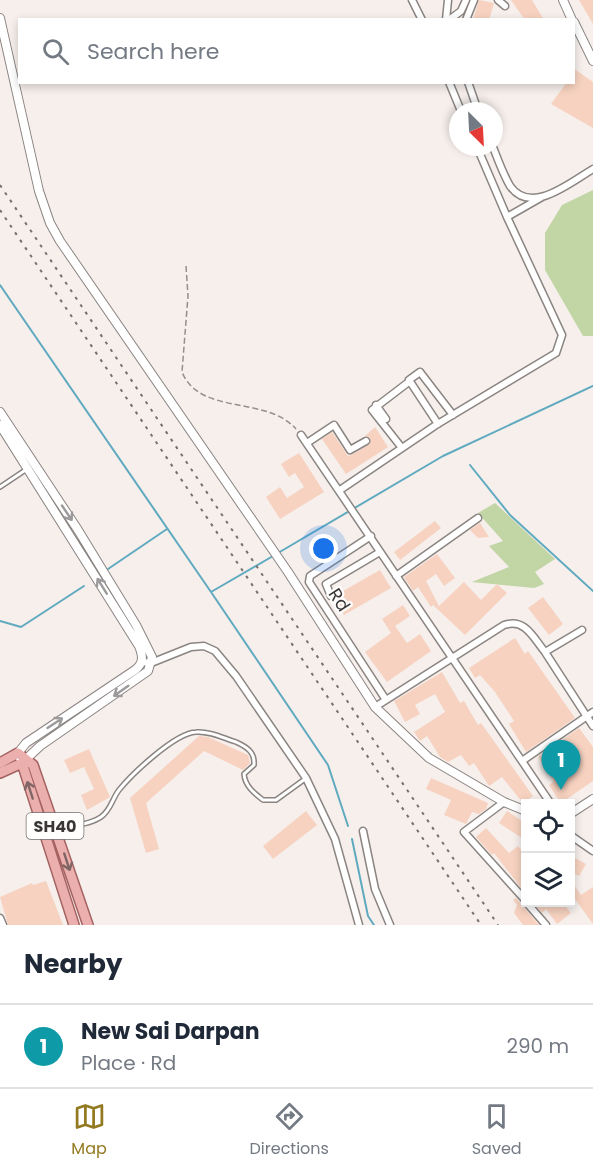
<!DOCTYPE html>
<meta charset="utf-8">
<style>
:root{--surface:#fff;--page:#f2f2f3;--text:#1f2937;--muted:#747a83;--line:#e0e1e3;--accent:#937a21}
body{margin:0;font-family:Poppins,sans-serif;background:var(--page);color:var(--text)}
.controls{position:absolute;right:18px;bottom:18px;display:grid;overflow:hidden;border-radius:0px;box-shadow:0 3px 9px #0003}
.controls button{width:54px;height:54px;display:grid;place-items:center;padding:0;border:0;border-bottom:2px solid var(--line);background:var(--surface);color:var(--text);font:30px sans-serif}
.compass{position:absolute;left:449px;top:102px;width:54px;height:54px;border-radius:50%;background:var(--surface);box-shadow:0 3px 9px #0003;rotate:156deg}
.you{position:absolute;left:324px;top:549px;width:21px;height:21px;margin:-15px;border:4px solid #fff;border-radius:50%;background:#1a73e8;box-shadow:0 0 0 9px #1a73e833}
.badge{display:grid;place-items:center;width:39px;height:39px;border-radius:50%;background:var(--accent);color:#fff;font-size:20px;font-weight:700}
.pin{position:absolute;translate:-50% -50px;filter:drop-shadow(0 2px 3px #0008)}
.pin::after{content:'';position:absolute;top:32px;width:21px;height:18px;background:inherit;clip-path:polygon(0 0,100% 0,50% 100%)}
.list{margin:0;padding:0;list-style:none}
h2{display:flex;justify-content:space-between;align-items:center;height:78px;margin:0;padding:0 24px;font-size:26px}
h2 small{font-size:20px;font-weight:400;color:var(--muted)}
.list li{display:grid;grid-template-columns:39px 1fr auto;gap:18px;align-items:center;box-sizing:border-box;height:84px;padding:0 24px;border-top:2px solid var(--line)}
.list b{display:block;font-size:22px;white-space:nowrap}
.list p{margin:0;font-size:20px;white-space:nowrap;color:var(--muted)}
.list em{font-size:20px;font-style:normal;color:var(--muted)}
.icon{flex:none;width:33px;height:33px;fill:none;stroke:currentColor;stroke-width:2;stroke-linecap:round;stroke-linejoin:round}
.map{position:relative;flex:none;width:593px;height:925px;overflow:hidden}
.search{position:absolute;background:var(--surface);box-shadow:0 3px 9px #0003;left:18px;right:18px;top:18px;height:66px;display:flex;align-items:center;gap:15px;box-sizing:border-box;padding:0 21px;border-radius:0px;color:var(--muted);font-size:22px}
.sheet{height:162px;background:var(--surface)}
nav{display:flex;justify-content:space-around;align-items:center;box-sizing:border-box;height:84px;border-top:2px solid var(--line);background:var(--surface);font-size:16px;color:var(--muted)}
nav a{display:grid;justify-items:center;gap:3px}
nav .on{color:var(--accent)}
.map>svg:first-child{display:block}
.green{fill:#c1d5a5}
.lines{fill:none;stroke-linecap:round;stroke-linejoin:round}
.stream{stroke:#60aac0;stroke-width:2}
.building{fill:#f7d2c0}
.service-casing{stroke:#8b8582;stroke-width:6}
.minor-casing{stroke:#8b8582;stroke-width:9}
.tertiary-casing{stroke:#8b8582;stroke-width:10}
.primary-casing{stroke:#a46261;stroke-width:12}
.path{stroke:#948f8d;stroke-width:1.5;stroke-dasharray:6 3;stroke-linecap:butt}
.service{stroke:#fff;stroke-width:3}
.minor{stroke:#fff;stroke-width:6}
.tertiary{stroke:#fff;stroke-width:8}
.primary{stroke:#ebafae;stroke-width:9}
.rail{stroke:#75716f;stroke-width:2;stroke-dasharray:3 6;stroke-linecap:butt}
.oneway{stroke:#9c9a9a}
.oneway2{stroke:#806665}
.labels{text-anchor:middle;stroke-width:4.5;stroke-linejoin:round;paint-order:stroke}
.shield{fill:#fffefd;stroke:#747271;stroke-width:1.5}
.shield-label{font-size:16px;font-weight:bold;fill:#393635}
.street-label{font-size:18px;fill:#393635;stroke:#fffefd}
</style>
<div class="map">
<svg width="593" height="925" viewBox="0 0 593 925">
<rect width="100%" height="100%" fill="#f6efec"/>
<path class="green" d="M593,190V336H583L545,270V233L562,205Z
M495,503L555,559L535,572L544,584L534,588L472,582L509,567L489,546L503,541L478,513Z"/>
<g class="lines">
<path class="stream" d="M0,285L211,592L273,556
M470,465L510,515L593,591
M278,553L443,456L593,386
M108,569L167,529
M211,592L328,765L348,826
M0,621L21,627L84,586
M352,839L368,916L374,925"/>
</g>
<path class="building" d="M479,0L494,3L489,20H473Z
M511,0H532L544,20H525Z
M579,0H593V24Z
M573,68L593,82V128L551,104L567,82H573Z
M375,427L388,447L346,474L322,439L332,432L348,456L351,455L370,444V438L365,436Z
M299,453L324,492L280,519L266,497L280,487L287,498L304,487L295,473L289,477L281,464Z
M435,521L441,528L400,560L394,552Z
M480,523L489,537L478,538L470,530Z
M437,554L455,578L444,586L436,574L426,581L439,606L464,582L481,600L497,584L507,593L465,635L433,605L431,607L418,587L413,591L404,577Z
M380,570L391,588L344,615L335,599L336,595Z
M543,597L563,624L549,635L528,608Z
M403,605L410,616L395,626L407,643L420,634L431,651L387,682L365,652L391,633L382,619Z
M515,638L525,654L528,651L575,718L526,752L509,724L514,721L495,692L480,675L475,678L469,668Z
M442,672L460,703L464,701L478,725L481,723L533,796L523,803L502,777L489,786L474,763L469,766L461,755L448,762L440,757L427,736L420,741L414,732L445,712L435,694L415,705L420,714L405,722L394,701Z
M579,728L593,747V781L561,803L549,785L554,781L538,757Z
M199,736L208,737L248,755L250,763L243,770L204,751L146,803L159,849L146,853L130,798Z
M89,749L110,797L87,810L81,795L94,789L84,767L70,773L64,760Z
M431,778L488,803L486,809L479,814L472,812L466,824L444,815L451,800L426,789Z
M306,811L317,825L273,859L263,846Z
M507,811L525,823V840L499,823Z
M486,828L509,853L518,846L525,855V893L494,853L492,855L476,837Z
M570,855L586,864L579,876L570,871Z
M570,879L581,895L593,887V924L570,892Z
M46,881L63,925H8L0,897L32,883L33,885Z
M516,898L522,905L539,925H523L514,913L517,905L513,900Z
M533,903H563L571,913L557,924L546,909L542,913Z"/>
<g class="lines">
<defs>
<path id="service" d="M0,487L27,469
M56,828C70,826 89,825 101,817C111,810 112,799 119,790C132,774 175,733 196,732C210,731 223,738 236,742C247,747 255,752 254,765L244,774C245,786 254,793 263,800H276L305,779"/>
<path id="minor" d="M412,0L422,20
M498,0L505,6
M446,20L448,0
M449,20L461,11L466,0
M466,20L474,0
M449,82L461,111
M468,82L478,111
M477,147L507,217
M493,147C498,160 503,174 510,186C531,216 571,182 593,169
M376,405L386,419
M438,424L409,380L420,372L453,415
M301,435L551,804
M307,443L334,425L350,450L366,441
M402,448L372,410L410,381
M340,490L436,425L556,353L562,335L507,217L542,197
M371,536L310,576L309,582L386,700
M396,576L478,518
M331,596L326,584L380,552
M545,652L593,726
M142,662L151,663L191,647L204,646L215,651L236,676L306,778L335,839L359,925
M375,707L504,625C525,618 533,637 545,652L582,630
M522,761L593,712
M504,802L464,832L526,901
M363,831L375,889L390,925
M570,835L593,851
M526,902L546,925
M0,918L3,925"/>
<path id="tertiary" d="M563,0L572,20
M0,18L39,191L50,223L60,241L288,572L375,707L429,758L504,802L526,811
M574,22L593,61
M0,412L78,530L136,625L152,657L148,671L40,746L22,763L18,753L26,743L135,670C144,663 143,656 139,646L0,425
M570,814L593,799"/>
<path id="primary" d="M0,763L18,753L33,765L88,925
M0,773L22,763L74,925"/>
</defs>
<use href="#service" class="service-casing"/>
<use href="#minor" class="minor-casing"/>
<use href="#tertiary" class="tertiary-casing"/>
<use href="#primary" class="primary-casing"/>
<path class="path" d="M186,266L188,296L182,372C200,416 266,395 296,429"/>
<use href="#service" class="service"/>
<use href="#minor" class="minor"/>
<use href="#tertiary" class="tertiary"/>
<use href="#primary" class="primary"/>
<path class="rail" d="M0,185L498,925
M0,210L481,925"/>
</g>
<defs><path id="oneway-shaft" d="M-6 0H5M1.5-3L5.5 0L1.5 3" fill="none" stroke-width="1.6" stroke-linecap="round" stroke-linejoin="round" transform="scale(1.5)"/></defs>
<g class="oneway">
<use href="#oneway-shaft" transform="translate(67 513) rotate(56)"/>
<use href="#oneway-shaft" transform="translate(102 586) rotate(-122)"/>
<use href="#oneway-shaft" transform="translate(121 691) rotate(145)"/>
<use href="#oneway-shaft" transform="translate(55 723) rotate(-33)"/>
</g>
<g class="oneway2">
<use href="#oneway-shaft" transform="translate(30 790) rotate(-108)"/>
<use href="#oneway-shaft" transform="translate(67 862) rotate(72)"/>
</g>
<g class="labels">
<rect class="shield" x="26.5" y="813" width="57" height="26" rx="4.5"/>
<g class="shield-label">
<text x="55" y="832">SH40</text>
</g>
<g class="street-label">
<text transform="translate(339 600) rotate(57)" y="6">Rd</text>
</g>
</g>
</svg>
<div class="controls">
<button><svg class="icon" aria-label="locate" viewBox="0 0 24 24"><circle cx="12" cy="12" r="6"/><path d="M12 2v4M12 18v4M2 12h4M18 12h4"/></svg></button>
<button><svg class="icon" aria-label="layers" viewBox="0 0 24 24"><path d="M12 4l9 5-9 5-9-5zM3 14l9 5 9-5"/></svg></button>
</div>
<svg class="compass" viewBox="-18 -18 36 36"><path d="M0-13l5 13h-10z" fill="#e53935"/><path d="M0 13l5-13h-10z" fill="#747a83"/></svg>
<div class="you"></div>
<div class="pin badge" style="left:561px;top:790px;background:#0f9aa8">1</div>
<div class="search"><svg class="icon" aria-label="search" viewBox="0 0 24 24"><circle cx="10" cy="10" r="6"/><path d="M15 15l6 6"/></svg>Search here</div>
</div>
<section class="sheet">
<h2>Nearby<small></small></h2>
<ul class="list">
<li><span class="badge" style="background:#0f9aa8">1</span><div><b>New Sai Darpan</b><p>Place · Rd</p></div><em>290 m</em></li>
</ul>
</section>
<nav>
<a class="on"><svg class="icon" aria-label="map" viewBox="0 0 24 24"><path d="M3 6l6-2 6 2 6-2v14l-6 2-6-2-6 2zM9 4v14M15 6v14"/></svg>Map</a>
<a><svg class="icon" aria-label="directions" viewBox="0 0 24 24"><path d="M12 3l9 9-9 9-9-9zM9 14v-3h6M13 9l2 2-2 2"/></svg>Directions</a>
<a><svg class="icon" aria-label="saved" viewBox="0 0 24 24"><path d="M7 4h10v16l-5-4-5 4z"/></svg>Saved</a>
</nav>
